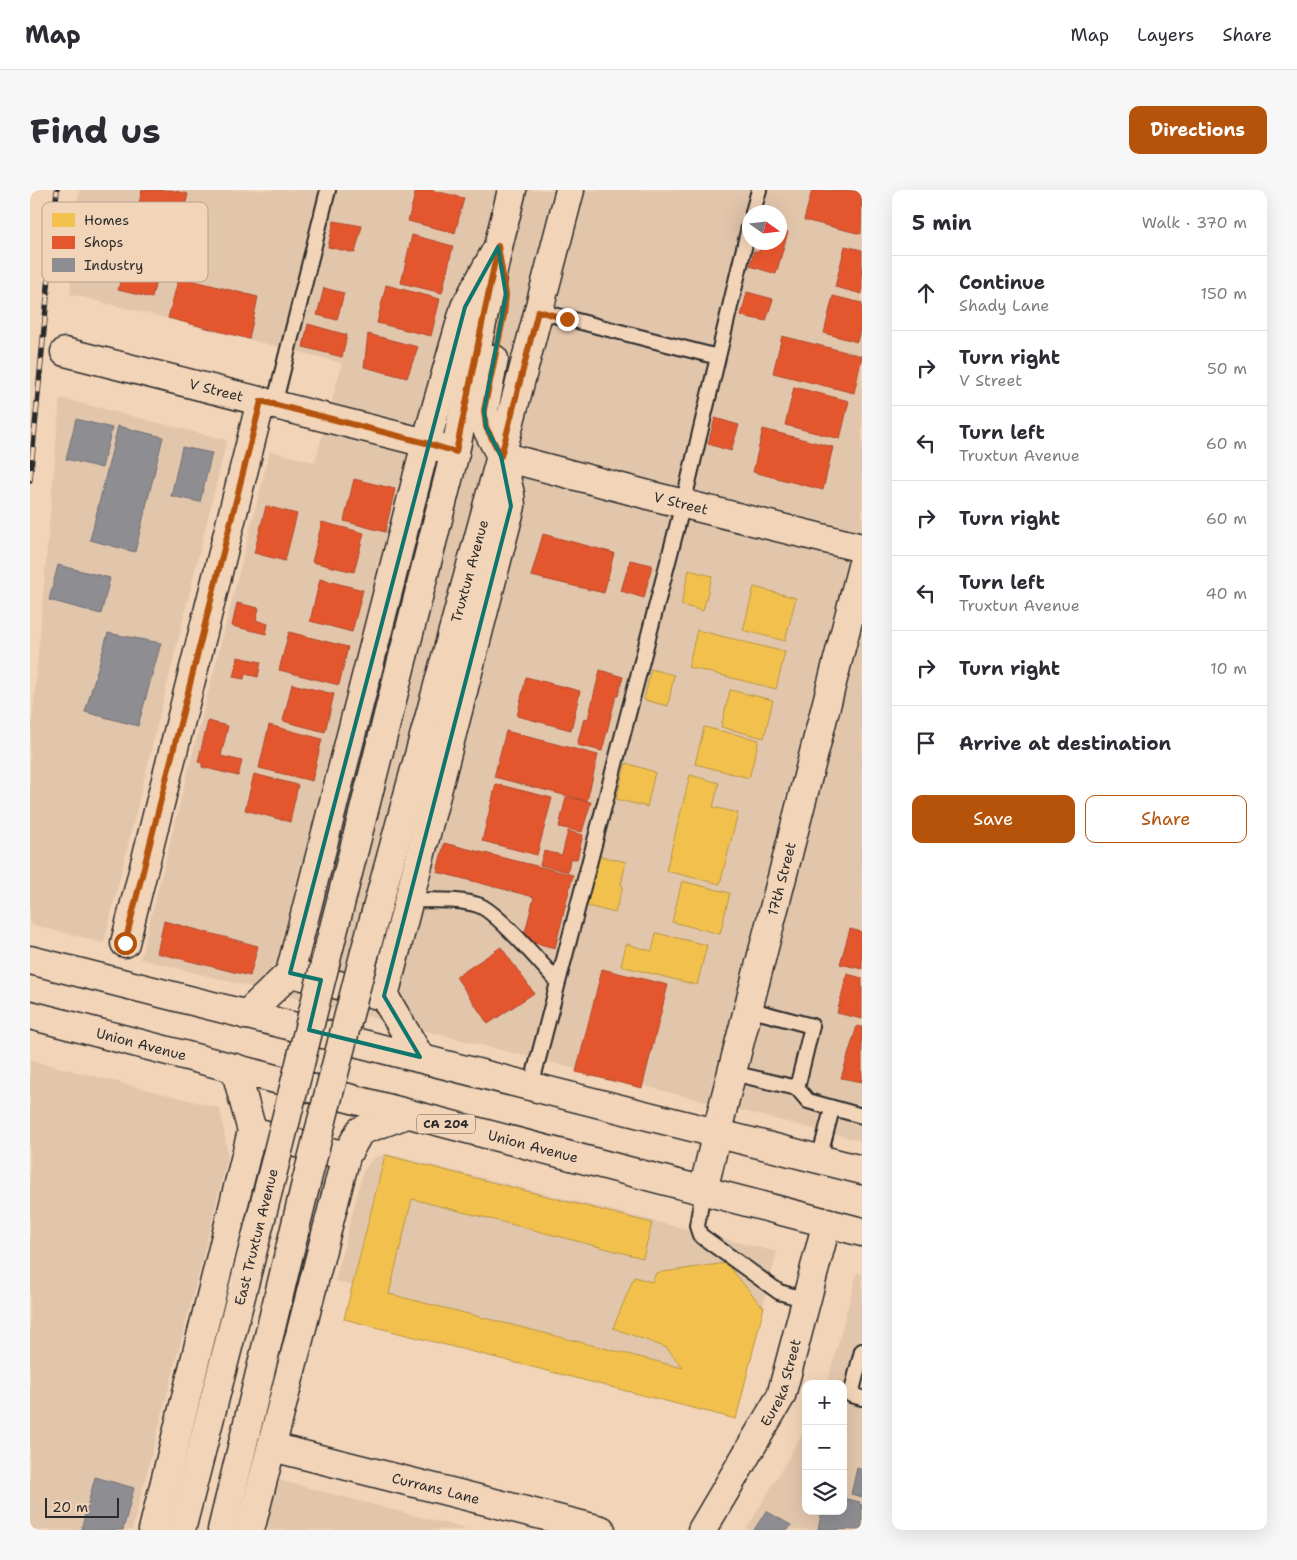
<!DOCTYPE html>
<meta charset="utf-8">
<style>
:root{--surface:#fff;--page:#f7f7f7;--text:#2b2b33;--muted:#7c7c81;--line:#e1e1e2;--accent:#b45309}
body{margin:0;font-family:"Shantell Sans",sans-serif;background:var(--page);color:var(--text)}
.controls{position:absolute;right:15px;bottom:15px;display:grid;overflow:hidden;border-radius:10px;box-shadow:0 5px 20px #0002}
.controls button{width:45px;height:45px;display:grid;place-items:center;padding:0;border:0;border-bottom:1px solid var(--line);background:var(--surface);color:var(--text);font:25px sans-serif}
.compass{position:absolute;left:712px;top:15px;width:45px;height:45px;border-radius:50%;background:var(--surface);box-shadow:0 5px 20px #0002;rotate:104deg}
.scale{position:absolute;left:15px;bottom:12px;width:74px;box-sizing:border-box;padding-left:5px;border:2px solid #2b2b2b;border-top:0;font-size:14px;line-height:18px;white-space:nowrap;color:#2b2b2b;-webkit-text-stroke:4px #f2d4b8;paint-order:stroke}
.stop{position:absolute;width:15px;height:15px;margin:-11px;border:4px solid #b45309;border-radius:50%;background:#fff}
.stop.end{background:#b45309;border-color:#fff;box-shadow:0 1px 5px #0008}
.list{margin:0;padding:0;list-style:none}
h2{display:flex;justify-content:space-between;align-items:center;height:65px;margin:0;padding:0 20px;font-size:21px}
h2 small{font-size:16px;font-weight:400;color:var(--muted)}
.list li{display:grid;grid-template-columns:32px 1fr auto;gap:15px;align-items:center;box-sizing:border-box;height:75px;padding:0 20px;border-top:1px solid var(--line)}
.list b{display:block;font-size:19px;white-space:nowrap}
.list p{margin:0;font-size:16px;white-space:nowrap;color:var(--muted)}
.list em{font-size:16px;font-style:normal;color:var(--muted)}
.actions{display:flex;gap:10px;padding:15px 20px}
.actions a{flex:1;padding:11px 0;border:1px solid var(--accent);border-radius:10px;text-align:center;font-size:18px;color:var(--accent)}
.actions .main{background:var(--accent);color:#fff}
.icon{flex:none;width:28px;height:28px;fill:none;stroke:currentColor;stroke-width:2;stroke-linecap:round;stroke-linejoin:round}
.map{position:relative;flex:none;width:832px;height:1340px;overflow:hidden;border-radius:10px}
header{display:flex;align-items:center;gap:30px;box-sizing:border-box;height:70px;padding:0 25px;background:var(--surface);border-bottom:1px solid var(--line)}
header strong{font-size:24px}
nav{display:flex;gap:28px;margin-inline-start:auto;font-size:18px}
.intro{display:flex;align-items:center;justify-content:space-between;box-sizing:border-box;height:120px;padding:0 30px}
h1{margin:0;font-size:35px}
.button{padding:12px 22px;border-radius:10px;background:var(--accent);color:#fff;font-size:18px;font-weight:700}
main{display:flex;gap:30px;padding:0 30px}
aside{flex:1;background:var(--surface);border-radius:10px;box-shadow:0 5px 20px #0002}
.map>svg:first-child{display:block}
.built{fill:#e2c6ac;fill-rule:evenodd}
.homes{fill:#f2c14e;stroke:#b69444}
.shops{fill:#e4572e;stroke:#ac4a2d}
.industry{fill:#8d8d92;stroke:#707073}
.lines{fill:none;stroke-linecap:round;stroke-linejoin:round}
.service-casing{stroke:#2b2b2b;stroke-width:18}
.minor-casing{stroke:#2b2b2b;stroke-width:31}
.secondary-casing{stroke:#2b2b2b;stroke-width:31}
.trunk-casing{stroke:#2b2b2b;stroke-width:31}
.service{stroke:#f2d4b8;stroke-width:14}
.minor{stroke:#f2d4b8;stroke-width:28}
.secondary{stroke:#f2d4b8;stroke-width:28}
.trunk{stroke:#f2d4b8;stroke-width:28}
.rail-casing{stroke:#2b2b2b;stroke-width:5.5}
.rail{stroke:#f2d4b8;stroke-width:4;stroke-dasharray:11;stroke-linecap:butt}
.secondary-bridge-casing{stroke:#2b2b2b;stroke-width:31;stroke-linecap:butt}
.secondary-bridge{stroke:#f2d4b8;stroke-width:28}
.route{stroke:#b45309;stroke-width:6}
.marked{fill:none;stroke:#0f766e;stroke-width:4;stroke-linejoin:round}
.labels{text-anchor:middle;stroke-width:5;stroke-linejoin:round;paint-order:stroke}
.shield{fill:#f2d4b8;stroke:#675e55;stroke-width:1}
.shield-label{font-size:12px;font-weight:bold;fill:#2b2b2b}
.street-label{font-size:14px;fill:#2b2b2b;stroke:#f2d4b8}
.key{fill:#f2d4b8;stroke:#b6a18e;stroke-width:1}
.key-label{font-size:14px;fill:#2b2b2b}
</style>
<header>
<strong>Map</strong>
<nav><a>Map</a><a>Layers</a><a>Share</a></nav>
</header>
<div class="intro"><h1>Find us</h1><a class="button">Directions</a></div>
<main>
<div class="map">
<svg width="832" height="1340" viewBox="0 0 832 1340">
<rect width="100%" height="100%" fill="#f2d4b8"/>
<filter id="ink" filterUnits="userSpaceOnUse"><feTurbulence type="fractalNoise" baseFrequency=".02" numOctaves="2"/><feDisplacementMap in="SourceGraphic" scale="10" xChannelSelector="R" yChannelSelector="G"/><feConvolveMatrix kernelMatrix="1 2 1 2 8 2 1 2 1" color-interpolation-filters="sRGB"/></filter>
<g filter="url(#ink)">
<path class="built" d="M49,0H832V951L110,769L240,261L285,272L312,173L40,104ZM719,22H749V52H719Z
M30,208L197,250L74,753L0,734V558Z
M0,870L190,918L198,965L172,1071L102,1340H0Z
M358,964L747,1062L713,1193L305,1091L333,981L343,968Z
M827,1083L832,1084V1340H716L776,1238V1321H813V1194H797Z
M241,1288L417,1334L440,1340H228Z"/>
<path class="homes" d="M659,380L682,386L673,421L651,415Z
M724,397L766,408L755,451L713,440Z
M667,440L755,462L746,499L658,477Z
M621,479L644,485L638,516L614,510Z
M700,500L743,510L734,548L691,537Z
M674,537L729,550L719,588L665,574Z
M596,573L625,582L617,617L586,609Z
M660,585L689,593L683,617L708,623L690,694L636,681Z
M567,665L596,672L591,695L593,696L585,723L557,716Z
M652,691L700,703L690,744L642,732Z
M626,743L677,755L667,795L591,776L596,754L622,761Z
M355,965L622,1033L613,1068L382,1009L359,1104L653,1178L637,1158L583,1138L604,1087L622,1092L626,1083L696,1073L731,1115L734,1117L706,1229L314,1129Z"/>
<path class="shops" d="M112,0H141L158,4L149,42L105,31Z
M386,0H401L434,8L425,43L378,31Z
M782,0L832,1L831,44L774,30Z
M304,31L332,36L325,63L298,57Z
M749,39L758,42L746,84L720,76L724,61L729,62L732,52H749Z
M382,45L423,56L412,103L371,93Z
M815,56L832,60V104L805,97Z
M97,65L130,73L122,108L88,100Z
M149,87L228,107L219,149L138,128Z
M356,95L410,109L401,146L347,133Z
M294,98L314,103L307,130L287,125Z
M717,102L743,109L736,131L711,126Z
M803,106L832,113V133L827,152L794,143Z
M278,134L317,145L312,167L273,157Z
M338,144L388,157L377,188L334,177Z
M752,146L832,166L824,203L743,183Z
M764,197L819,211L810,249L755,235Z
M685,228L709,235L701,261L678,254Z
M733,239L803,257L793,300L723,282Z
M324,289L365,299L355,342L314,331Z
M236,316L267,324L255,371L224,363Z
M292,332L334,343L324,382L282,372Z
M513,344L584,363L574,403L501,386Z
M600,370L622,375L614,408L591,401Z
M290,389L333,400L322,442L280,431Z
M207,413L229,418L226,430L238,434L236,444L202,436Z
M259,442L318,457L309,495L249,480Z
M208,467L231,472L228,487L215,484L214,489L203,487Z
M570,480L593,487L588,506H586L572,561L547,555L554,528L558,529Z
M496,487L550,501L541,540L487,526Z
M262,494L304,504L295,542L253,531Z
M178,531L198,536L191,566L212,571L208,586L172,577V573L168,572Z
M239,535L292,549L282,591L229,578Z
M476,541L568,565L557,611L464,587Z
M224,584L268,595L260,632L215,620Z
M466,594L522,608L507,665L452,651Z
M536,607L561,612L552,642L529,637Z
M538,641L553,645L547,669H540L538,682L510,675L514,661L532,665Z
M414,653L543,685L525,758L493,750L504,707L407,682Z
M134,731L228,756L220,786L127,763Z
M820,739L832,742V779L810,774Z
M471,757L504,803L458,834L426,787Z
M572,779L638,795L612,898L546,882Z
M817,784L832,788V829L807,823Z
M827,836L832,837V892L811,888Z"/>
<path class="industry" d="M46,229L82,238L72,278L36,269Z
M88,236L133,247L105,362L60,350Z
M152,257L182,263L170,312L141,306Z
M28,375L80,388L71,424L19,410Z
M78,443L131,453L108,536L55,522Z
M827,1278L832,1280V1307L821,1304Z
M65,1287L104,1298L93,1340H51Z
M813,1308L830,1312L829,1314L832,1315V1340L788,1339L792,1321H813Z
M736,1321L761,1335L758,1340H724Z"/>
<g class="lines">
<defs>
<path id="service" d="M723,22L729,0
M508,121L688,167
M244,215L298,0
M379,710C401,711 426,708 448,715C467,721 512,775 528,792
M718,819L782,836L767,898L778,911L832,926
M702,883L767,898
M501,896L653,314L719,37
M789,969L802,919
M673,1001L667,1036L670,1045L749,1102L776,1110
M832,1161L821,1205L832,1208"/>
<g id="minor">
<path id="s1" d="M35,162L396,253L425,262"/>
<path id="s2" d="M471,266L626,307L832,358"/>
<path d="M95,753L231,211"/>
<path id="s3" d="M673,1001L694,913L832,376"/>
<path id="s4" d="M242,1257L571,1340"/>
<path id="s5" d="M672,1340L751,1206L797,1032"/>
</g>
<g id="secondary">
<path d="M464,169L454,220L456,237L471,266"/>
<path d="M300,754L425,262L468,57L482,0"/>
<path id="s6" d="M335,762L471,266L540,0"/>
<path d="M151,1340L242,985"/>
<path d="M192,1340L276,993"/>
</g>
<g id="trunk">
<path d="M0,770L832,980"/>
<path d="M269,785L348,805"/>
<path id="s7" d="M0,825L832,1042"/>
<path d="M216,825L260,783L396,253L435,117L468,57"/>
<path d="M390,867L354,806L481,316L480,304L471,266"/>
<path d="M229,943L308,964"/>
<path d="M123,1340L222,941L205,878"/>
<path d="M220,1340L316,966L330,941L377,924"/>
</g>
</defs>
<use href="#service" class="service-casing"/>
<use href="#minor" class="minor-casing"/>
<use href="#secondary" class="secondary-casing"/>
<use href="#trunk" class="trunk-casing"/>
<use href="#service" class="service"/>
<use href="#minor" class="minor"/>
<use href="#secondary" class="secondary"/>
<use href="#trunk" class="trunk"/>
<defs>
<path id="rail" d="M0,290L27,0"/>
</defs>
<use href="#rail" class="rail-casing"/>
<use href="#rail" class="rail"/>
<defs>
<path id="secondary-bridge" d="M242,985L300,754
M276,993L335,762"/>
</defs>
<use href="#secondary-bridge" class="secondary-bridge-casing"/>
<use href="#secondary-bridge" class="secondary-bridge"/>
</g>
</g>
<g class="lines" filter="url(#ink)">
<path class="route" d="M95,753L231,211L396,253L426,262L468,56L476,105L474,125L454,220L456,237L471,266L508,121L537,129"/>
</g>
<path class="marked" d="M468,57L476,105L454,220L456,237L471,266L481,316L354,806L390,867L279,840L291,790L260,783L435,117Z"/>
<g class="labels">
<rect class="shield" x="387" y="924.5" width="58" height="19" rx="4"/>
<g class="shield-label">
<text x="416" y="938">CA 204</text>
</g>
<g class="street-label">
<text dy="5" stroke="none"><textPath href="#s1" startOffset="156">V Street</textPath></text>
<text dy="5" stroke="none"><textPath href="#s2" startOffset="186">V Street</textPath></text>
<text dy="5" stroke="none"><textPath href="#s6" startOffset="395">Truxtun Avenue</textPath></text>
<text dy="5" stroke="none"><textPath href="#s3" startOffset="322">17th Street</textPath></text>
<text dy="5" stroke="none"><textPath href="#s7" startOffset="115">Union Avenue</textPath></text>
<text dy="5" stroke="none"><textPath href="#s7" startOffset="520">Union Avenue</textPath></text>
<text transform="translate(226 1047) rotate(-76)" y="5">East Truxtun Avenue</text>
<text dy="5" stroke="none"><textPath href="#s5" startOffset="168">Eureka Street</textPath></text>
<text dy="5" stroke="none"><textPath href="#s4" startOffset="169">Currans Lane</textPath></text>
</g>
</g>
<rect x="12" y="12" width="166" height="80" rx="8" class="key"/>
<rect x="22" y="23" width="23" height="14" fill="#f2c14e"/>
<rect x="22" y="46" width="23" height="13" fill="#e4572e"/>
<rect x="22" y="68" width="23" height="14" fill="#8d8d92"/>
<g class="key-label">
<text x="54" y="35">Homes</text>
<text x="54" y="57">Shops</text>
<text x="54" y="80">Industry</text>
</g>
</svg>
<div class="controls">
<button>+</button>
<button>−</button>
<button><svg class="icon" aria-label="layers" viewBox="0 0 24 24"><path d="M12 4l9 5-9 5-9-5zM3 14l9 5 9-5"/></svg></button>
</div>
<svg class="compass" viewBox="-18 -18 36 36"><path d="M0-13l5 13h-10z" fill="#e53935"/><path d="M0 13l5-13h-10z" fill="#7c7c81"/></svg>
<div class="scale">20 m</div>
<div class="stop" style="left:95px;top:753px"></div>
<div class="stop end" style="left:537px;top:129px"></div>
</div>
<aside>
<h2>5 min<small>Walk · 370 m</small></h2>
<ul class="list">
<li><svg class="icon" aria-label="ahead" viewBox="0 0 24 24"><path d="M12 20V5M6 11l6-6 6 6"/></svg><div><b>Continue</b><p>Shady Lane</p></div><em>150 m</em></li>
<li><svg class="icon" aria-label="right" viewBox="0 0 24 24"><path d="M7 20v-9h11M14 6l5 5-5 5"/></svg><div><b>Turn right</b><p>V Street</p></div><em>50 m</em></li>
<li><svg class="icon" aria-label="left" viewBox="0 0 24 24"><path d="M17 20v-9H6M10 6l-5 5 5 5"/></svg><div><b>Turn left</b><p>Truxtun Avenue</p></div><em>60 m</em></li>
<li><svg class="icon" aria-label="right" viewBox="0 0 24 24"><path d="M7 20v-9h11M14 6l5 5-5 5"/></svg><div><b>Turn right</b></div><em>60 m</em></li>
<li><svg class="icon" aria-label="left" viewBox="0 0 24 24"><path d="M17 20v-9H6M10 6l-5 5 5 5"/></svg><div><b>Turn left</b><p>Truxtun Avenue</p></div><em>40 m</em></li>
<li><svg class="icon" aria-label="right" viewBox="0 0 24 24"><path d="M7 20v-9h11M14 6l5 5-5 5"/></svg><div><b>Turn right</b></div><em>10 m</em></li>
<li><svg class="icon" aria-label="arrive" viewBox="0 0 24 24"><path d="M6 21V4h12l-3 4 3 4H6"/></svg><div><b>Arrive at destination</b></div></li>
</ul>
<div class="actions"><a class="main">Save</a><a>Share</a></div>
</aside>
</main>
